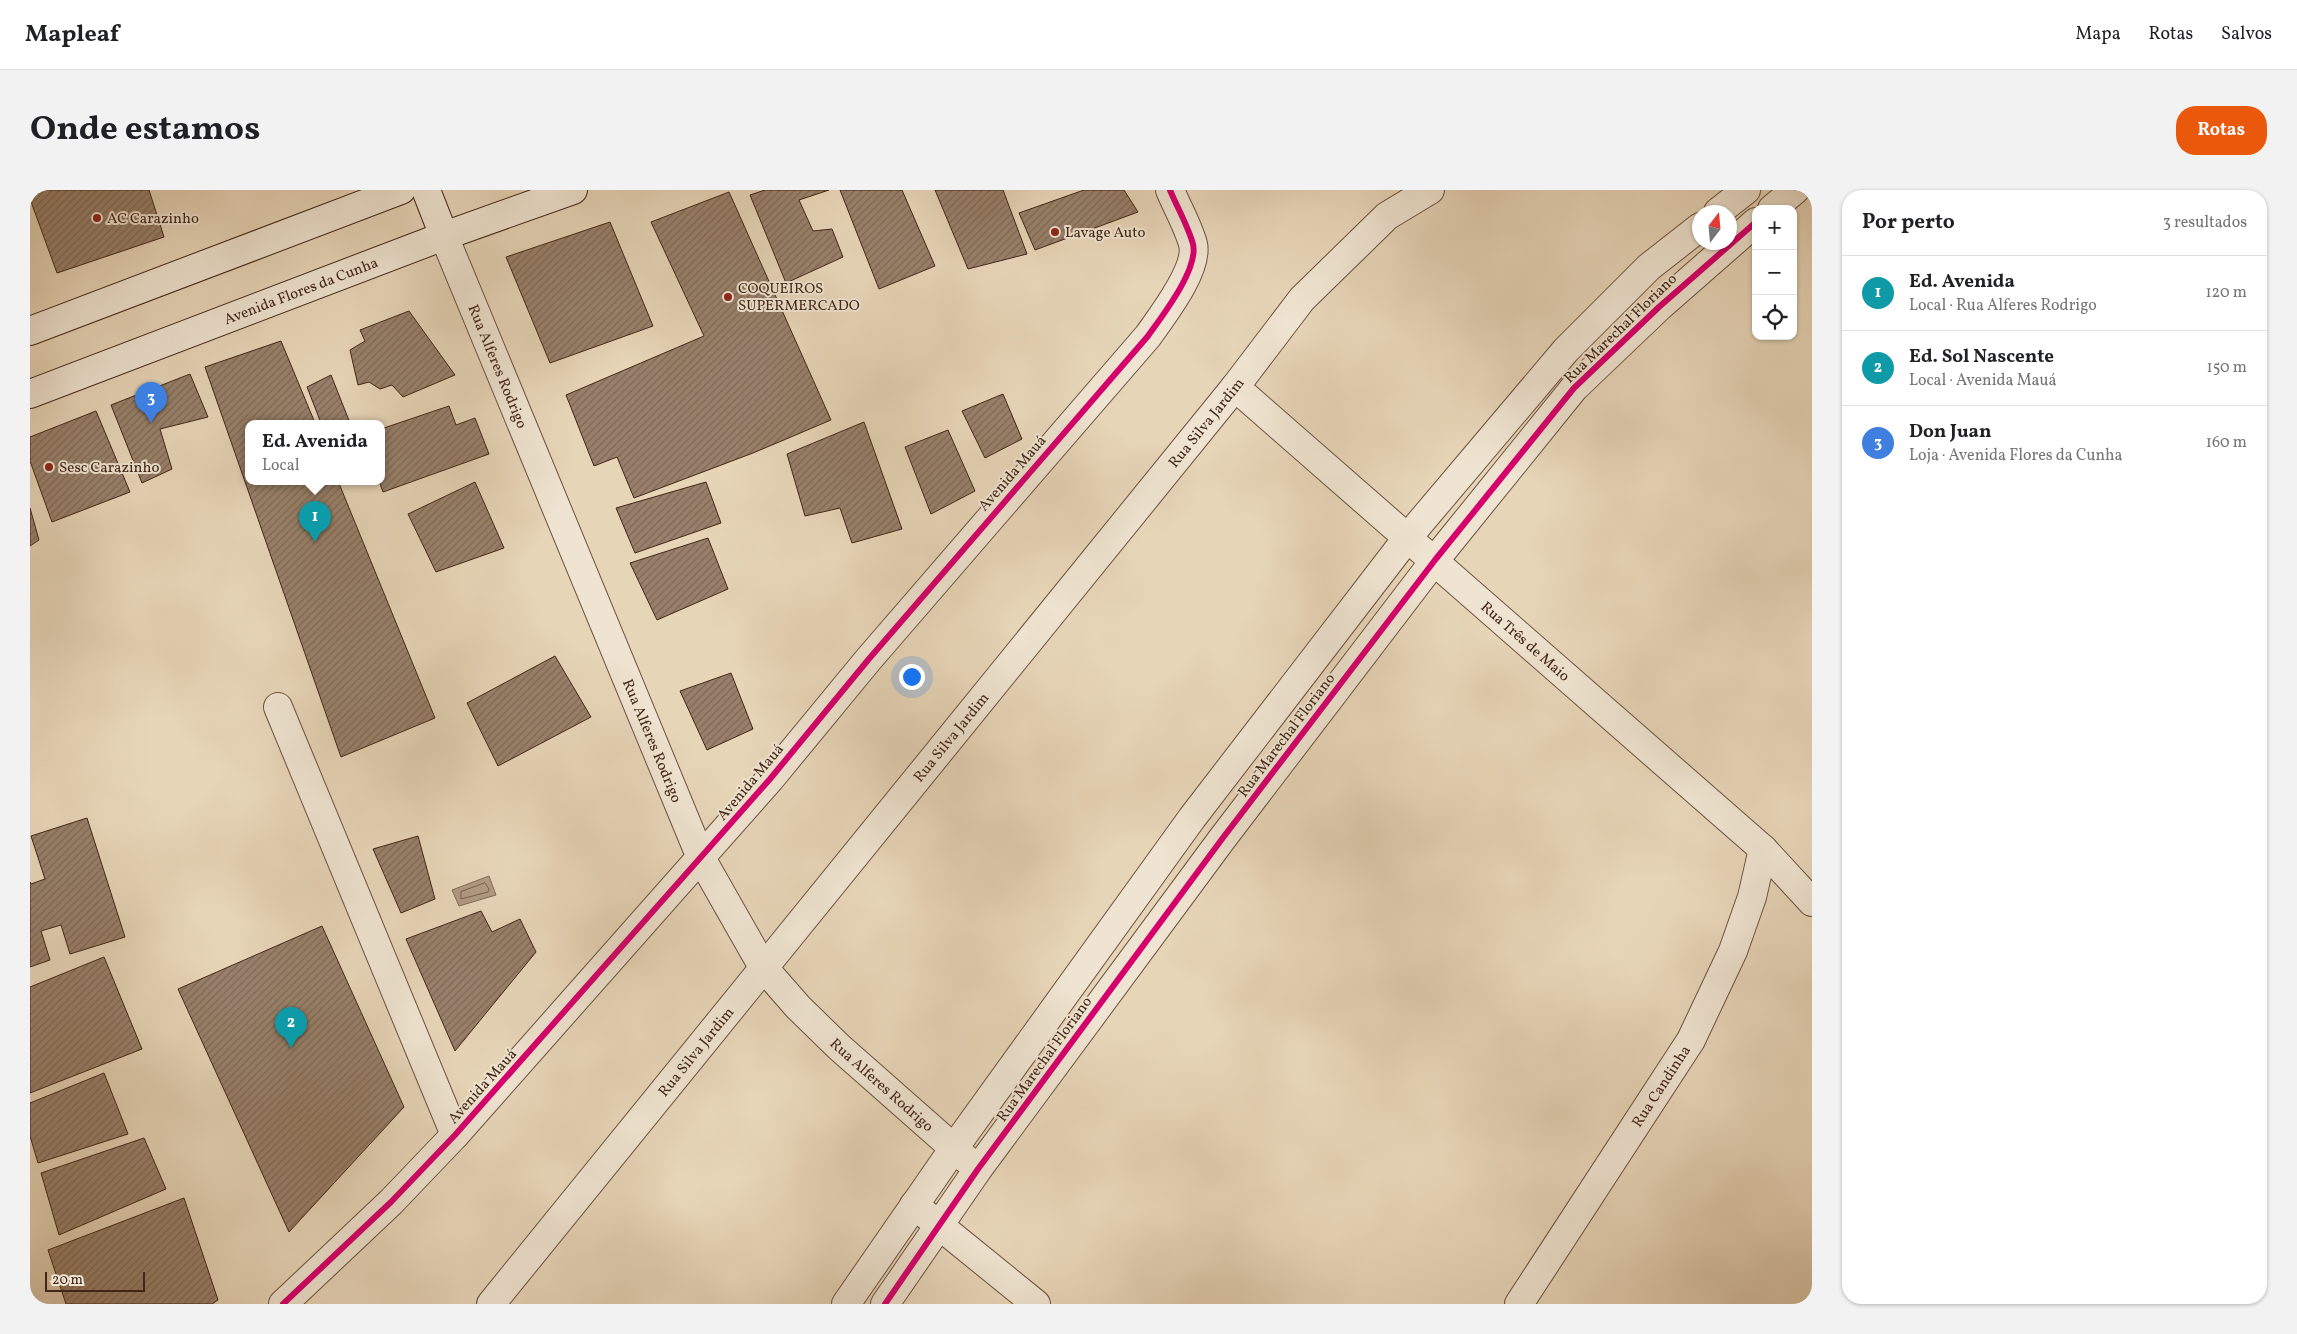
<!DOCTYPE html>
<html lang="pt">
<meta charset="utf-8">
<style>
:root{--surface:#fff;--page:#f2f2f2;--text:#202124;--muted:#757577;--line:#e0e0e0;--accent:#ea580c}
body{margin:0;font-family:Vollkorn,serif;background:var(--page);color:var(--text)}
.controls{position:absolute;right:15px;top:15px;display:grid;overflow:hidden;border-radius:10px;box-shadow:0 1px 4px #0004}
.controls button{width:45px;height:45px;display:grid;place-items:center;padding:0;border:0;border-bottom:1px solid var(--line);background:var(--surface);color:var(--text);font:25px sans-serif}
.compass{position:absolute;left:1662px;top:15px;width:45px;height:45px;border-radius:50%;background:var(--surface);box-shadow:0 1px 4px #0004;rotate:16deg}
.scale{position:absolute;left:15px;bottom:12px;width:100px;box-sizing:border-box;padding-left:5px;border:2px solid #422617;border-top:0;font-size:14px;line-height:18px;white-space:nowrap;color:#422617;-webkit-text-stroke:4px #efe4d1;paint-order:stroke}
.you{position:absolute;left:881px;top:486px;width:18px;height:18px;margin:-12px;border:4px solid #fff;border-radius:50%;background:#1a73e8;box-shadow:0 0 0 8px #1a73e833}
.badge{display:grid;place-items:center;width:32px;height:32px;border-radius:50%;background:var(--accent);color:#fff;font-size:16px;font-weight:700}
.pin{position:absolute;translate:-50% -41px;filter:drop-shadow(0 1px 2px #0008)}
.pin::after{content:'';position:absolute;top:26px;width:18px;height:15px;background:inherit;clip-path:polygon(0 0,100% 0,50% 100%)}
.popup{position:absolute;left:215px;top:230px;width:140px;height:65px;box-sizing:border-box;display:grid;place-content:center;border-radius:10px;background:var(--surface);filter:drop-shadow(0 1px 4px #0005);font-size:16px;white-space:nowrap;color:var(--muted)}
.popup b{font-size:19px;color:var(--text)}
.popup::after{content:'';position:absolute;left:50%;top:100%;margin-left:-10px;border:10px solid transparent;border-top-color:var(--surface)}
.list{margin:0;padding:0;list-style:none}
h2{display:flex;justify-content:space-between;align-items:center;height:65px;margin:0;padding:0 20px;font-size:21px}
h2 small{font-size:16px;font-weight:400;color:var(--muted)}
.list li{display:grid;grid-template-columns:32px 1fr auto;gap:15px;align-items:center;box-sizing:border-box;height:75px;padding:0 20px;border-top:1px solid var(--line)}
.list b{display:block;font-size:19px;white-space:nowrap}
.list p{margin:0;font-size:16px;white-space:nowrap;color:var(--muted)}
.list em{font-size:16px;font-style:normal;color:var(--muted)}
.icon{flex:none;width:28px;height:28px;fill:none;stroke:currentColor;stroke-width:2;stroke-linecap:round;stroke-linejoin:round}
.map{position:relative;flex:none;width:1782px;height:1114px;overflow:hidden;border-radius:20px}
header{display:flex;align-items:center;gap:30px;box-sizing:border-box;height:70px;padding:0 25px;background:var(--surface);border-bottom:1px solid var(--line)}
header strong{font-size:24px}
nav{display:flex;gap:28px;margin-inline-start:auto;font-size:18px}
.intro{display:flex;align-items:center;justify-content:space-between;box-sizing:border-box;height:120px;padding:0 30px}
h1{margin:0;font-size:35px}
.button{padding:12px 22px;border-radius:20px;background:var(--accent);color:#fff;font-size:18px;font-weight:700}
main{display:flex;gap:30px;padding:0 30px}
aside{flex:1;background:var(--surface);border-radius:20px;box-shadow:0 1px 4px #0004}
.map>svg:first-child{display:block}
.water{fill:#af9a81;stroke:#836c57}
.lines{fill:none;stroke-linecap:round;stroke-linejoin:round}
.shore{stroke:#78604c;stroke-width:1}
.building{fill:url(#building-hatch);stroke:#422617}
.minor-casing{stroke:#6b523f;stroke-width:30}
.tertiary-casing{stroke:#6b523f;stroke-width:30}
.secondary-casing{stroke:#422617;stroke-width:30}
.minor{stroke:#efe4d1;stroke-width:28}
.tertiary{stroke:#efe4d1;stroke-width:28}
.secondary{stroke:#efe4d1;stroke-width:28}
.cycleway-casing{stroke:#efe4d1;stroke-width:9}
.cycleway{stroke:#d6006c;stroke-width:6}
.poi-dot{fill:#8f2418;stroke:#efe4d1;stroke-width:2}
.labels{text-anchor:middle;stroke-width:4;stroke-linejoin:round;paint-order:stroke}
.poi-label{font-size:15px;fill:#422617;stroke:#efe4d1;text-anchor:start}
.street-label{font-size:15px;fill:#422617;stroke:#efe4d1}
</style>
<header>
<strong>Mapleaf</strong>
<nav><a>Mapa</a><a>Rotas</a><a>Salvos</a></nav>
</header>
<div class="intro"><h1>Onde estamos</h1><a class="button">Rotas</a></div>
<main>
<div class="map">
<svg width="1782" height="1114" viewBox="0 0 1782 1114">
<defs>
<pattern id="building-hatch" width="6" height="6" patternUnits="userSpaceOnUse" patternTransform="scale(1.25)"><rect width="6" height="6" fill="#98816b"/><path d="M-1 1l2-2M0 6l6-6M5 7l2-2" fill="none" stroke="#7e6957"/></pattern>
</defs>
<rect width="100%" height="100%" fill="#e7d5b8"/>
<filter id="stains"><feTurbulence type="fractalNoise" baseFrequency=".004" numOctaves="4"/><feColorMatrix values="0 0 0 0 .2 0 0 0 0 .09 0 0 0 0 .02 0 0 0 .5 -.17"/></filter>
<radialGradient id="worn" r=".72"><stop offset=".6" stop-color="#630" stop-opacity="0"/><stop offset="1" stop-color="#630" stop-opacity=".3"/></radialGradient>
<path class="water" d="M459,686L466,705L429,716L422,700Z"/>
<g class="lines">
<path class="shore" d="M455,693L459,699L458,702L431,709V702Z"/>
</g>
<path class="building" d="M0,0H119L134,47L27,83L0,9Z
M735,0H799L769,10L783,41L802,39L813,67L756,93L720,5Z
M810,0H872L905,76L849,99Z
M905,0H973L997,64L938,79Z
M1054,0H1094L1108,22L1005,60L989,23Z
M699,2L801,230L723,263L604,308L587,267L564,276L536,205L674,146L621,32Z
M580,32L623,136L520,173L476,67Z
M379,121L425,185L373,207L362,195L350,199L339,192L328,195L320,160L335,151L330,140Z
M251,151L285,233H219V291H308L405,528L311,567L175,177Z
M160,184L178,227L130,239L142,279L112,293L81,215Z
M301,185L320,233H291L277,197Z
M973,204L992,249L955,268L932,221Z
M419,216L426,235L445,228L459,264L353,302L349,291H351V239Z
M66,221L100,302L22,332L0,271V247Z
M834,232L872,339L822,353L810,318L775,326L757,264Z
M918,240L945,301L901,324L875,257Z
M445,292L474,358L406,382L378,324Z
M676,292L691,333L605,363L586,318Z
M0,318L9,350L0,356Z
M678,348L698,399L627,430L600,373Z
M525,466L561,527L468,576L437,513Z
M701,483L723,539L677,560L650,501Z
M57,628L95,747L40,764L31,735L11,741L20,770L0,777V692L1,694L15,689L1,646Z
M388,646L405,709L371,723L343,659Z
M451,721L462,742L490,729L506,762L425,861L376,749Z
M292,736L374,917L259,1042L148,799Z
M74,767L112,859L0,903V797Z
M74,883L98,944L8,973L0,946V913Z
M114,948L136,999L29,1045L11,983Z
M154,1008L188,1110L182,1114H36L18,1060Z"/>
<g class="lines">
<defs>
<g id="minor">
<path id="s1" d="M1205,197L1733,659L1782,712"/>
<path d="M248,517L425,945"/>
<path d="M884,1015L1006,1114"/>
<path id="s2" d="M461,1114L1205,197L1272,109L1357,26L1400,0"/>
<path id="s3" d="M1489,1114L1661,850L1703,761L1722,707L1733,659"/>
</g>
<g id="tertiary">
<path d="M1742,19L1765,0"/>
<path d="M1688,22L1716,0"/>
<path id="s4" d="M414,46L671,668L733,777L768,817L809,857L936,969"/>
<path d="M253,1114L361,1012L425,945L740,589L838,470L1118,146C1132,126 1169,79 1163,54C1158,36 1147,17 1140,0"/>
<path d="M816,1114L924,958L1162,628L1378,347L1536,160L1619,77L1670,37"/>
<path d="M855,1114L948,979L1192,649L1405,370L1544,198L1629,117L1726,32"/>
</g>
<g id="secondary">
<path d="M396,0L414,46"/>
<path d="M0,141L371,0"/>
<path id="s5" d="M0,204L414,46L543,0"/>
</g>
</defs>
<use href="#minor" class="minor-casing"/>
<use href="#tertiary" class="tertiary-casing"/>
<use href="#secondary" class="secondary-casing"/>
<use href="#minor" class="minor"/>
<use href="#tertiary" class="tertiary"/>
<use href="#secondary" class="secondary"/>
<defs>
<path id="cycleway" d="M253,1114L361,1012L425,945L740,589L838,470L1118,146C1132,126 1169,79 1163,54C1158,36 1147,17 1140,0
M855,1114L948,979L1192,649L1405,370L1544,198L1629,117L1726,32"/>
</defs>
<use href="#cycleway" class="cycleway-casing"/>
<use href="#cycleway" class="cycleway"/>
</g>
<g class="poi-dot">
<circle cx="67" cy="28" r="5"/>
<circle cx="1025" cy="42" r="5"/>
<circle cx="698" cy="107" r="5"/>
<circle cx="19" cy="277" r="5"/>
</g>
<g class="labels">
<g class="poi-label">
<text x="77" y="33">AC Carazinho</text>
<text x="1035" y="47">Lavage Auto</text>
<text x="708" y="103">COQUEIROS<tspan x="708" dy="17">SUPERMERCADO</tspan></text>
<text x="29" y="282">Sesc Carazinho</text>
</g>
<g class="street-label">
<text dy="5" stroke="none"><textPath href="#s5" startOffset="290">Avenida Flores da Cunha</textPath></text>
<text transform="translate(1590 138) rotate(-44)" y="5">Rua Marechal Floriano</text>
<text dy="5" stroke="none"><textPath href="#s4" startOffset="141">Rua Alferes Rodrigo</textPath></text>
<text dy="5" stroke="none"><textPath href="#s2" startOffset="1135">Rua Silva Jardim</textPath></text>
<text transform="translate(982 283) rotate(-49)" y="5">Avenida Mauá</text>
<text dy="5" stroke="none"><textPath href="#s1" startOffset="386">Rua Três de Maio</textPath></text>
<text transform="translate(1256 545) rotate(-53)" y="5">Rua Marechal Floriano</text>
<text dy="5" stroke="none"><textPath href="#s2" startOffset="730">Rua Silva Jardim</textPath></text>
<text dy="5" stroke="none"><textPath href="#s4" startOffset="546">Rua Alferes Rodrigo</textPath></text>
<text transform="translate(720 592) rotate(-50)" y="5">Avenida Mauá</text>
<text dy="5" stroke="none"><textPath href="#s2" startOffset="325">Rua Silva Jardim</textPath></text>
<text transform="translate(1014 869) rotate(-54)" y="5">Rua Marechal Floriano</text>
<text dy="5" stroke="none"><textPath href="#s4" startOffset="966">Rua Alferes Rodrigo</textPath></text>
<text transform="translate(452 896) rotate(-48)" y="5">Avenida Mauá</text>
<text dy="5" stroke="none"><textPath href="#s3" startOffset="260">Rua Candinha</textPath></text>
</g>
</g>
<rect width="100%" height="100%" filter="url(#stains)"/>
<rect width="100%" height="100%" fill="url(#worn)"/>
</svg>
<div class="controls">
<button>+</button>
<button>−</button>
<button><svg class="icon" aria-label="locate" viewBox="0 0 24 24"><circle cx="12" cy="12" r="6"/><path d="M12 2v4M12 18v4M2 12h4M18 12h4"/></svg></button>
</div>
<svg class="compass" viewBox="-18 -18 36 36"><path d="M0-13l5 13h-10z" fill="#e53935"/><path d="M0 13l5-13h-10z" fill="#757577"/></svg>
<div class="scale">20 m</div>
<div class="you"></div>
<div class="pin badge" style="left:285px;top:352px;background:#0f9aa8">1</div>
<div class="popup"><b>Ed. Avenida</b>Local</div>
<div class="pin badge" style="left:261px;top:858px;background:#0f9aa8">2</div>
<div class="pin badge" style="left:121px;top:233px;background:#3f7fe0">3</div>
</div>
<aside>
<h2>Por perto<small>3 resultados</small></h2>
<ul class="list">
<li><span class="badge" style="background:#0f9aa8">1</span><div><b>Ed. Avenida</b><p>Local · Rua Alferes Rodrigo</p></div><em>120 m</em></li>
<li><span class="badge" style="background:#0f9aa8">2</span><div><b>Ed. Sol Nascente</b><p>Local · Avenida Mauá</p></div><em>150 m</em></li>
<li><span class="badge" style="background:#3f7fe0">3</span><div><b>Don Juan</b><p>Loja · Avenida Flores da Cunha</p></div><em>160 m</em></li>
</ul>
</aside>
</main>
